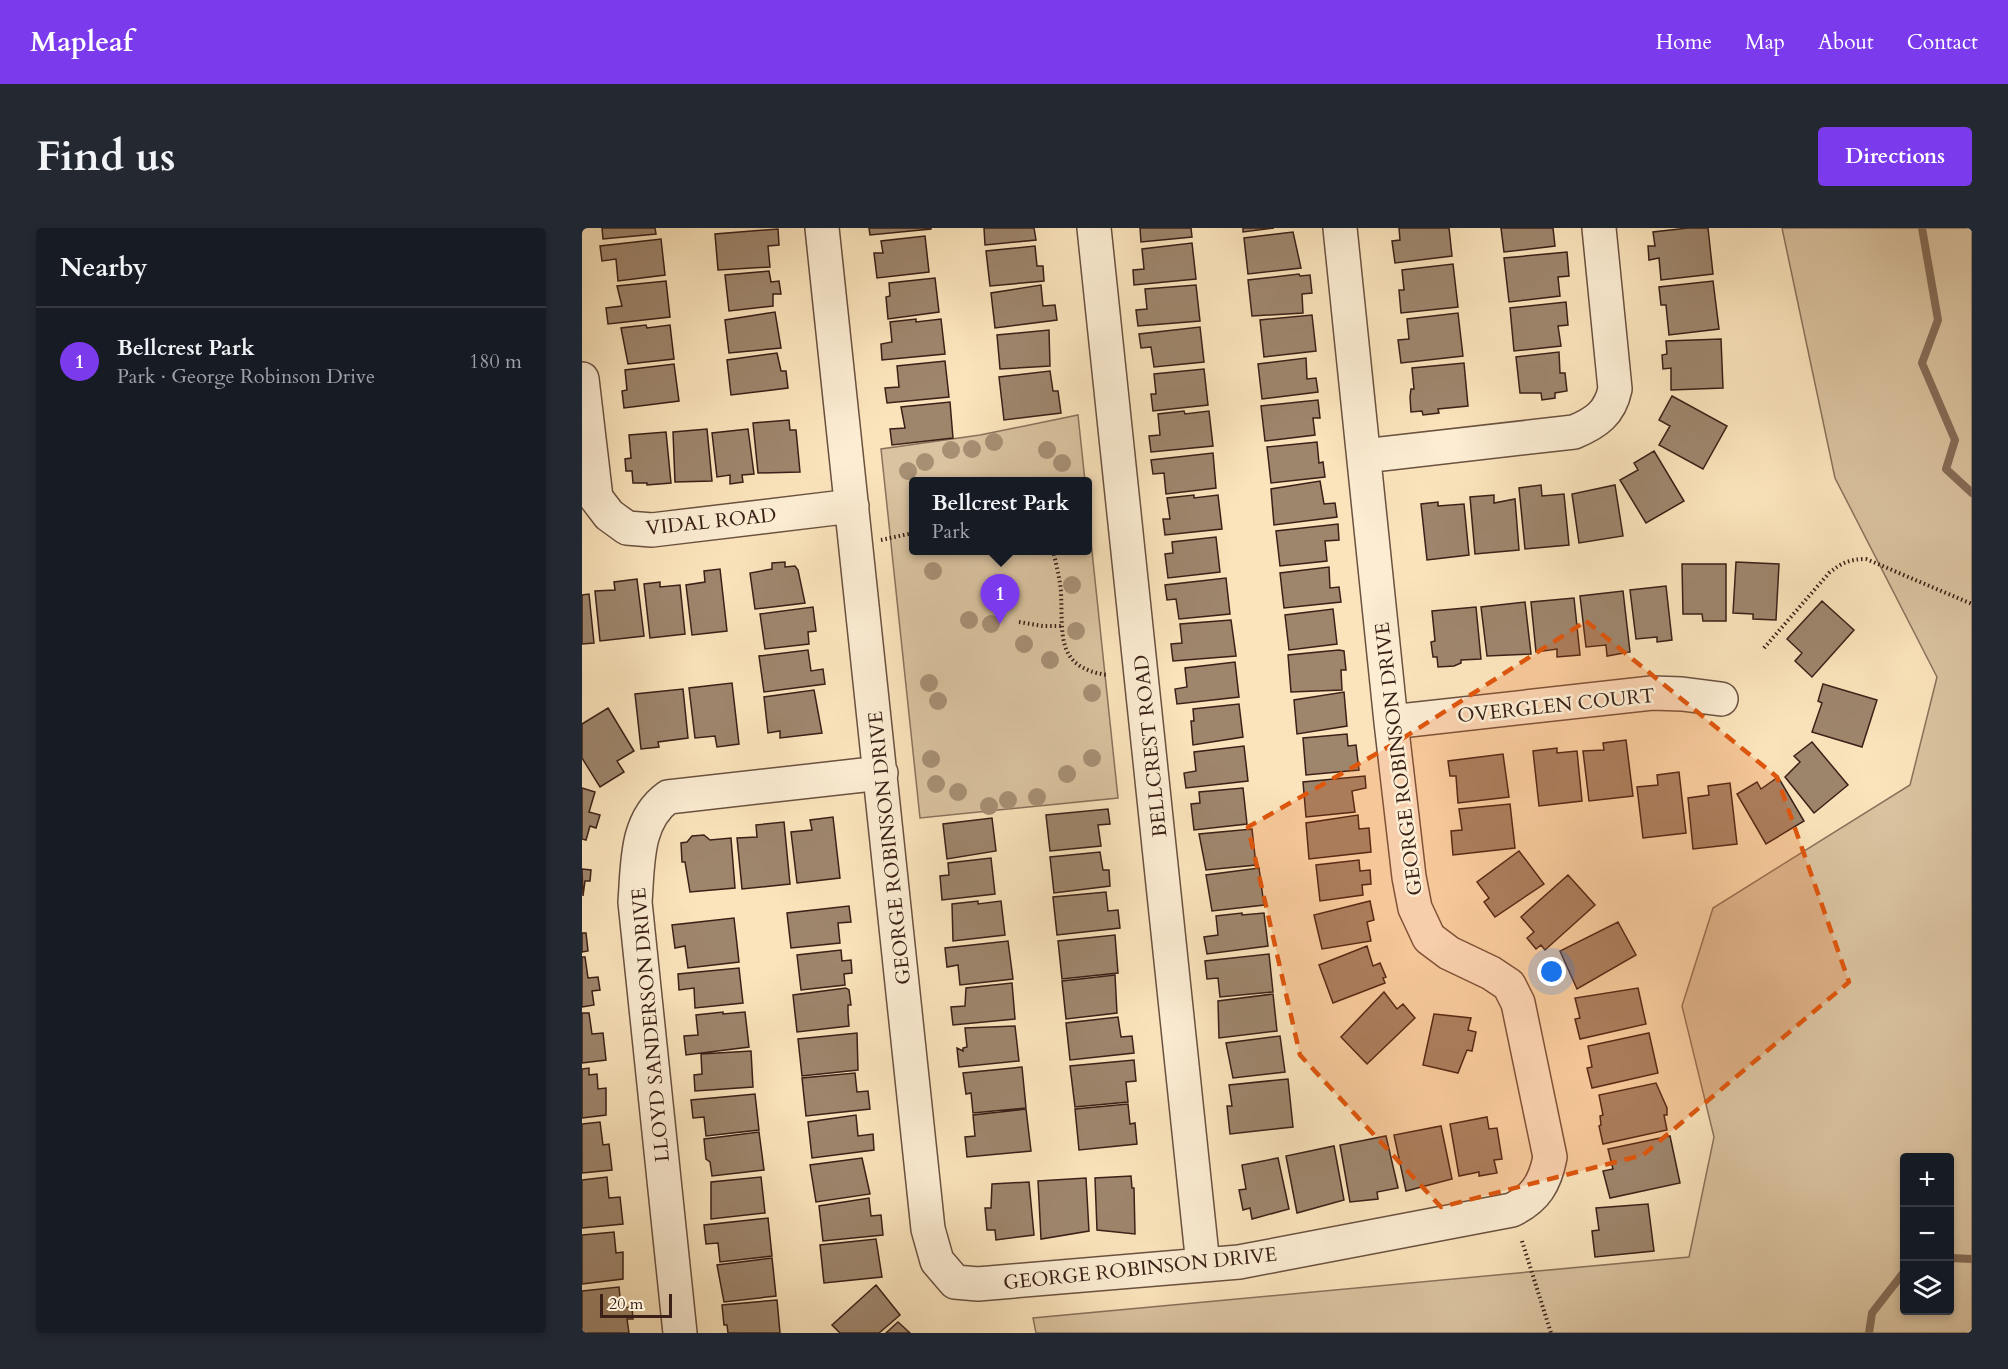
<!DOCTYPE html>
<meta charset="utf-8">
<style>
:root{--surface:#171b24;--page:#242831;--text:#f1f3f6;--muted:#9ea1a6;--line:#363941;--accent:#7c3aed}
body{margin:0;font-family:Cardo,serif;background:var(--page);color:var(--text)}
.controls{position:absolute;right:18px;bottom:18px;display:grid;overflow:hidden;border-radius:6px;box-shadow:0 3px 9px #0003}
.controls button{width:54px;height:54px;display:grid;place-items:center;padding:0;border:0;border-bottom:2px solid var(--line);background:var(--surface);color:var(--text);font:30px sans-serif}
.scale{position:absolute;left:18px;bottom:15px;width:72px;box-sizing:border-box;padding-left:6px;border:3px solid #3a2017;border-top:0;font-size:16px;line-height:21px;white-space:nowrap;color:#3a2017;-webkit-text-stroke:4px #fcedd3;paint-order:stroke}
.you{position:absolute;left:970px;top:744px;width:21px;height:21px;margin:-15px;border:4px solid #fff;border-radius:50%;background:#1a73e8;box-shadow:0 0 0 9px #1a73e833}
.badge{display:grid;place-items:center;width:39px;height:39px;border-radius:50%;background:var(--accent);color:#fff;font-size:20px;font-weight:700}
.pin{position:absolute;translate:-50% -50px;filter:drop-shadow(0 2px 3px #0008)}
.pin::after{content:'';position:absolute;top:32px;width:21px;height:18px;background:inherit;clip-path:polygon(0 0,100% 0,50% 100%)}
.popup{position:absolute;left:327px;top:249px;width:183px;height:78px;box-sizing:border-box;display:grid;place-content:center;border-radius:6px;background:var(--surface);filter:drop-shadow(0 2px 4px #0005);font-size:20px;white-space:nowrap;color:var(--muted)}
.popup b{font-size:22px;color:var(--text)}
.popup::after{content:'';position:absolute;left:50%;top:100%;margin-left:-12px;border:12px solid transparent;border-top-color:var(--surface)}
.list{margin:0;padding:0;list-style:none}
h2{display:flex;justify-content:space-between;align-items:center;height:78px;margin:0;padding:0 24px;font-size:26px}
h2 small{font-size:20px;font-weight:400;color:var(--muted)}
.list li{display:grid;grid-template-columns:39px 1fr auto;gap:18px;align-items:center;box-sizing:border-box;height:108px;padding:0 24px;border-top:2px solid var(--line)}
.list b{display:block;font-size:22px;white-space:nowrap}
.list p{margin:0;font-size:20px;white-space:nowrap;color:var(--muted)}
.list em{font-size:20px;font-style:normal;color:var(--muted)}
.icon{flex:none;width:33px;height:33px;fill:none;stroke:currentColor;stroke-width:2;stroke-linecap:round;stroke-linejoin:round}
.map{position:relative;flex:none;width:1390px;height:1105px;overflow:hidden;border-radius:6px}
header{display:flex;align-items:center;gap:36px;box-sizing:border-box;height:84px;padding:0 30px;background:var(--accent);color:#fff}
header strong{font-size:28px}
nav{display:flex;gap:33px;margin-inline-start:auto;font-size:21px}
.intro{display:flex;align-items:center;justify-content:space-between;box-sizing:border-box;height:144px;padding:0 36px}
h1{margin:0;font-size:42px}
.button{padding:15px 27px;border-radius:6px;background:var(--accent);color:#fff;font-size:21px;font-weight:700}
main{display:flex;gap:36px;padding:0 36px}
aside{flex:1;background:var(--surface);border-radius:6px;box-shadow:0 3px 9px #0003}
.map>svg:first-child{display:block}
.green{fill:#dac3a0;stroke:#8a725c;stroke-width:1.5;fill-rule:evenodd}
.lines{fill:none;stroke-linecap:round;stroke-linejoin:round}
.stream{stroke:#866d58;stroke-width:8}
.building{fill:#9e866d;stroke:#3a2017;stroke-width:1.5}
.minor-casing{stroke:#6a5140;stroke-width:36}
.path{stroke:#3a2017;stroke-width:4;stroke-dasharray:1.5 3;stroke-linecap:butt}
.minor{stroke:#fcedd3;stroke-width:33}
.tree{fill:#a78f74}
.marked{fill:#df560d;fill-opacity:0.2;stroke:#df560d;stroke-width:4.5;stroke-dasharray:12 8;stroke-linejoin:round}
.labels{text-anchor:middle;stroke-width:5;stroke-linejoin:round;paint-order:stroke}
.street-label{font-size:20px;fill:#3a2017;stroke:#fcedd3}
</style>
<header>
<strong>Mapleaf</strong>
<nav><a>Home</a><a>Map</a><a>About</a><a>Contact</a></nav>
</header>
<div class="intro"><h1>Find us</h1><a class="button">Directions</a></div>
<main>
<aside>
<h2>Nearby<small></small></h2>
<ul class="list">
<li><span class="badge">1</span><div><b>Bellcrest Park</b><p>Park · George Robinson Drive</p></div><em>180 m</em></li>
</ul>
</aside>
<div class="map">
<svg width="1390" height="1105" viewBox="0 0 1390 1105">
<rect width="100%" height="100%" fill="#fbe4bc"/>
<filter id="stains"><feTurbulence type="fractalNoise" baseFrequency=".00333" numOctaves="4"/><feColorMatrix values="0 0 0 0 .2 0 0 0 0 .09 0 0 0 0 .02 0 0 0 .5 -.17"/></filter>
<radialGradient id="worn" r=".72"><stop offset=".6" stop-color="#630" stop-opacity="0"/><stop offset="1" stop-color="#630" stop-opacity=".3"/></radialGradient>
<path class="green" d="M1200,0H1390V1105H454L451,1090L1107,1029L1132,909L1100,778L1131,680L1328,557L1355,449L1253,250ZM1322,930H1368V1082H1322Z
M496,187L503,253L331,254V322H505V276L536,570L338,590L299,221L398,207Z"/>
<g class="lines">
<path class="stream" d="M1340,0L1356,92L1340,135L1373,212L1364,241L1390,265
M1368,1030L1390,1031
M1287,1105L1290,1085L1322,1044"/>
</g>
<path class="building" d="M20,0H73L74,6L21,11Z
M287,0H349V1L288,7Z
M402,0H452L454,12L403,17Z
M558,0H609L610,9L559,14Z
M661,0H692L661,4Z
M817,0H867L870,28L813,35L810,13L818,12Z
M919,0H971L973,18L922,24Z
M1106,0H1126L1131,46L1079,52L1077,30L1067,32L1066,18H1073L1071,4Z
M196,1L197,17L186,18L188,39L136,42L133,6Z
M711,4L719,40L666,46L662,10Z
M343,8L347,44L295,50L292,25H301L299,13Z
M79,11L83,47L36,53L34,31L20,33L18,18Z
M610,15L614,51L552,57L551,42L562,41L560,21Z
M453,18L455,38H461L462,53L408,58L404,23Z
M985,24L987,48L976,49L978,68L927,74L922,30Z
M871,36L876,79L819,85L817,62H822L820,42Z
M187,43L189,54L197,53L199,66H191V78L147,83L143,47Z
M717,46L718,48L728,47L730,65L720,66L721,85L670,88L666,52Z
M353,50L357,84L306,91L304,69L308,68L307,55Z
M84,53L88,89L26,96L24,80L40,78L35,58Z
M1131,53L1137,101L1087,107L1084,77H1079L1077,59Z
M459,57L461,78L473,77L475,92L413,100L409,65Z
M614,57L618,93L556,98L554,82L565,81L563,61Z
M984,74L986,97L976,98L979,118L932,123L928,80Z
M193,84L199,120L147,125L143,92Z
M876,85L881,128L819,135L816,112L827,111L825,91Z
M730,87L734,123L682,129L678,92Z
M334,91V94L359,91L363,126L300,132L299,116L310,114L308,94Z
M64,97L65,100L88,97L92,131L46,136L39,100Z
M618,99L622,134L572,139L569,119L559,120L557,106Z
M467,102L468,138L418,141L415,107Z
M1139,111L1141,160L1089,162V140L1081,141L1080,127L1085,126L1084,113Z
M977,124L978,145H983L985,163L973,165V170L960,172L959,165H938L934,129Z
M195,125L199,143H204L206,160L149,167L145,132Z
M724,130L725,151L734,150L736,164L680,171L676,136Z
M363,133L367,169L305,175L303,160L317,159L315,138Z
M882,135L886,178L856,181L857,185L841,187L840,183L829,184L828,169L829,161H832L830,140Z
M92,136L97,173L42,180L40,163L45,162L43,142Z
M622,141L626,177L571,183L569,166H574L572,146Z
M468,143L471,163H476L479,185L422,192L417,149Z
M1090,168L1145,198L1121,241L1077,217L1088,198L1077,192Z
M736,172L738,190H731L733,207L683,213L679,178Z
M368,174L371,210L310,217L308,201L323,200L319,179Z
M602,183L603,186L627,183L631,218L569,224L567,208L578,207L576,186Z
M207,192L208,202H214L218,244L176,245L171,195Z
M125,201L130,253L93,254L91,204Z
M166,201L172,246L160,247L161,254L148,256V247L135,249L130,205Z
M84,204L89,255L65,257V255H51L50,243H44L43,231L49,230L47,207Z
M735,214L737,235L741,234L743,249L689,255L685,219Z
M1072,223L1102,273L1064,295L1038,252L1056,242L1052,235Z
M631,225L634,260L584,266L582,245L571,246L569,232Z
M738,253L742,276L753,275L755,289L692,297L689,261Z
M959,257L960,268L982,266L987,317L943,321L937,260Z
M1033,257L1041,308L997,315L990,266Z
M612,267V270L636,267L640,301L583,307L581,291H588L585,270Z
M912,267V275L933,271L937,322L893,326L888,269Z
M856,274V278L882,276L887,327L845,332L839,276Z
M756,296L757,312L743,313L745,333L698,338L694,303Z
M634,309L638,344L586,350L583,326L591,325L590,314Z
M203,334V339L213,338L216,342L223,375L173,381L168,345L190,341V335Z
M1154,334L1197,336L1194,392L1171,391V386L1151,385Z
M1100,336H1144V393H1121L1120,386H1101Z
M747,339L748,360L757,359L759,374L702,380L698,345Z
M138,341L145,403L110,407L104,357L123,354L122,343Z
M644,350L648,386L597,391L594,371L585,372L583,357Z
M55,351L62,408L18,413L13,363L33,362L32,354Z
M78,354V359L98,357L103,406L68,410L62,356Z
M1084,358L1090,412L1075,414V409L1054,411L1048,362Z
M1041,363L1048,424L1025,428L1024,417L1004,419L998,368Z
M7,366L12,415L0,416V367Z
M992,370L998,427L975,429V421L954,424L949,374Z
M1240,373L1272,402L1230,449L1213,433L1220,425L1205,411Z
M943,374L949,426L905,428L899,379Z
M231,379L234,403L226,404L227,416L183,421L178,386Z
M894,379L899,431L879,432V435L872,438L856,439L855,429H851L849,414L853,413L850,383Z
M751,381L755,416L707,422L703,387Z
M649,392L654,428L591,433L589,416L600,415L598,396Z
M226,422L229,443L241,441L243,456L182,464L177,428Z
M757,422L762,423L764,442H759L760,462L709,464L706,427Z
M653,434L657,469L595,476L593,461L605,459L603,440Z
M150,455L157,516L135,519L133,508L113,510L107,460Z
M1241,456L1295,472L1280,519L1230,504L1240,475L1236,473Z
M101,461L106,510L76,514L77,519L59,521L53,466Z
M232,462L240,505L198,510V503L186,505L182,469Z
M762,464L765,498L715,506L712,472Z
M657,476L661,509L611,517L609,493H612L611,481Z
M26,480L52,523L35,533L42,544L18,559L0,530V496Z
M765,506L766,518L774,517L777,542L724,547L721,510Z
M1044,512L1051,568L1007,573L1001,523L1022,522L1021,515Z
M1230,514L1266,557L1232,585L1203,549L1218,534L1212,528Z
M662,518L666,553L604,560L602,545L614,543L612,524Z
M975,520V525L995,523L1000,573L957,578L951,523Z
M921,526L927,569L876,575L874,548H868L866,533Z
M1097,544L1104,605L1061,610L1055,559L1076,557L1075,547Z
M783,548L784,560L770,563L773,584L724,589L721,554Z
M1196,549L1222,593L1184,616L1155,566L1175,554L1179,561Z
M1148,555L1155,616L1111,621L1106,570L1127,567L1126,558Z
M0,560L13,564L7,584L18,587L14,600L8,598L4,612L0,611Z
M661,560L665,596L612,602L609,576L618,575L617,564Z
M928,576L933,620L871,627L869,603L880,602L877,581Z
M526,581L528,596L516,597L519,618L468,623L464,587Z
M776,587L777,601L787,600L789,624L727,631L724,595Z
M251,589L258,650L215,655L209,604L230,602L228,592Z
M410,590L414,623L365,631L361,596Z
M202,594L208,656L160,661L155,610L175,609L174,597Z
M670,601L674,637L624,642L617,606Z
M122,607L128,612L149,610L153,660L108,664L103,634H100L99,615L105,614L110,608Z
M937,623L962,656L913,689L902,674L907,670L895,654Z
M518,624L521,642H527L528,658L472,665L468,629Z
M409,630L413,666L360,672L358,648L367,647L366,635Z
M777,632L778,643L788,642L789,656L780,657L781,667L738,673L734,637Z
M677,640L682,677L630,683L624,647Z
M0,641L9,642L8,653H3L1,668Z
M986,647L1013,677L963,722L959,717L954,721L945,710L952,704L939,689Z
M524,664L526,683L536,682L538,700L475,707L471,669Z
M396,673V676L419,673L423,707L371,713L370,676Z
M788,673L792,692L785,694L789,713L740,721L732,687Z
M267,678L269,694L256,695L258,715L209,720L205,685Z
M660,685V687L682,685L686,718L625,726L622,709L636,707L634,688Z
M152,690L157,734L106,740L103,718L93,720L90,697Z
M1036,694L1054,727L995,761L978,723Z
M0,705H4L6,723L0,724Z
M533,707L536,745L480,751L476,713Z
M426,713L431,751L378,757L376,737L365,739L363,720Z
M785,718L791,738L798,735L804,749L801,750L803,755L751,775L737,737Z
M259,722L260,733L269,732L270,745L262,746L263,757L219,762L215,727Z
M687,726L691,764L638,769L636,750L625,751L623,733Z
M0,729H3L6,750L16,749L18,762L10,763L12,777L0,779Z
M157,740L161,775L113,780L112,760L97,762L96,746Z
M533,747L535,785L484,791L480,753Z
M430,755L433,791L371,797L369,779L383,778L384,760Z
M264,760L267,762L269,777H266V785L267,798L215,804L211,767Z
M1056,760L1064,796L998,811L993,791L998,790L993,770Z
M802,764L815,781L821,776L833,790L785,836L759,809Z
M691,766L695,803L637,810L636,773Z
M141,784V786L163,784L167,819L104,827L102,808L116,807L114,787Z
M0,785H7L10,806L21,805L24,832L0,835Z
M852,786L889,790L886,802L894,804L890,823L885,822L876,845L841,837Z
M536,789L539,809L550,808L552,825L488,832L484,795Z
M433,798L437,833L377,839L375,820L381,823V820L385,819L383,800Z
M275,805L276,842L220,848L216,811Z
M1067,805L1076,845L1010,860L1005,840L1010,839L1006,818Z
M698,808L703,844L651,850L644,815Z
M169,823L171,859L113,863L112,847L120,846L119,826Z
M552,832L554,853L544,854L546,874L493,879L488,838Z
M440,839L444,880L391,885L389,865L384,866L381,845Z
M7,840V847L15,846L16,861L24,860V887L0,890V841Z
M273,845L275,864L286,863L288,881L224,888L220,850Z
M706,851L711,899L648,906L645,878H650L647,857Z
M1074,855L1085,880V887H1082L1085,902L1021,916L1017,898L1019,897L1018,888L1021,887L1017,867Z
M173,866L177,902L124,908L122,889L111,890L109,872Z
M546,876L548,896L553,895L555,916L497,922L493,881Z
M444,881L449,923L385,929L383,909L393,908L391,887Z
M274,887L276,908L291,906L292,922L230,930L226,894Z
M905,889L907,901L915,900L920,931L912,932L915,945L897,948V944L877,948L868,896Z
M18,894L21,917L27,916L30,942L0,945V896Z
M859,898L870,951L824,963L812,907Z
M177,904L182,942L130,948L128,934L124,931L122,911Z
M804,908L816,960L795,964L796,971L768,974L758,917Z
M1088,908L1098,955L1028,970L1021,943L1031,941L1026,921Z
M752,918L762,972L715,985L704,928Z
M280,930L288,966L234,974L228,937Z
M696,930L707,981L670,991L668,980L661,982L657,962L664,961L660,937Z
M549,948L550,960H552L553,1006L515,1002L513,950Z
M25,949L27,970L38,969L41,996L0,1000V952Z
M179,949L183,985L129,991V954Z
M504,950L507,1003L459,1011L456,953Z
M447,954L452,1007L414,1012L413,1002H405L403,980H409L410,956Z
M287,970L289,988L299,987L301,1007L241,1013L237,978Z
M1066,976L1072,1023L1013,1029L1010,1003L1017,1002L1014,980Z
M186,990L190,1028L138,1034L136,1015L124,1016L122,997Z
M32,1004L34,1025L41,1024V1051L0,1056V1007Z
M294,1011L300,1049L242,1055L238,1017Z
M190,1030L194,1068L142,1074L135,1037Z
M294,1057L318,1087L297,1105H258L250,1097Z
M37,1059L39,1080L50,1079L51,1091H45L47,1105H0V1063Z
M195,1072L198,1105H146L145,1097H142L140,1077Z
M316,1094L328,1105H304Z"/>
<g class="lines">
<defs>
<path id="minor" d="M240,0L346,1001L355,1033L373,1054L396,1056L657,1034L930,982C954,970 963,955 968,929L936,775L927,757L909,745L867,725L847,710L833,680L827,649L809,494L758,0
M512,0L621,1037
M0,151L14,270L27,287L45,300L70,302L270,278
M782,228L992,204C1014,195 1028,185 1033,161L1017,0
M809,494L1070,465L1100,466L1139,471
M98,1105L53,674C56,637 53,593 86,569L299,545"/>
</defs>
<use href="#minor" class="minor-casing"/>
<path class="path" d="M299,312L331,305
M471,322C474,336 478,351 479,364C481,407 473,439 525,447
M437,394L461,398H479
M1182,420L1247,345C1259,335 1268,331 1284,331L1390,376
M940,1013L969,1105"/>
<use href="#minor" class="minor"/>
</g>
<g class="tree">
<circle cx="412" cy="214" r="9"/>
<circle cx="390" cy="221" r="9"/>
<circle cx="369" cy="222" r="9"/>
<circle cx="465" cy="222" r="9"/>
<circle cx="343" cy="234" r="9"/>
<circle cx="480" cy="235" r="9"/>
<circle cx="326" cy="243" r="9"/>
<circle cx="351" cy="343" r="9"/>
<circle cx="490" cy="357" r="9"/>
<circle cx="387" cy="392" r="9"/>
<circle cx="409" cy="396" r="9"/>
<circle cx="494" cy="403" r="9"/>
<circle cx="442" cy="416" r="9"/>
<circle cx="468" cy="432" r="9"/>
<circle cx="347" cy="455" r="9"/>
<circle cx="510" cy="465" r="9"/>
<circle cx="356" cy="473" r="9"/>
<circle cx="510" cy="530" r="9"/>
<circle cx="349" cy="531" r="9"/>
<circle cx="485" cy="546" r="9"/>
<circle cx="354" cy="556" r="9"/>
<circle cx="376" cy="564" r="9"/>
<circle cx="455" cy="569" r="9"/>
<circle cx="426" cy="572" r="9"/>
<circle cx="407" cy="578" r="9"/>
</g>
<path class="marked" d="M1004,393L1195,549L1267,754L1061,927L859,979L718,827L666,599L815,514Z"/>
<g class="labels">
<g class="street-label">
<text transform="translate(129 293) rotate(-6)" y="7">VIDAL ROAD</text>
<text transform="translate(974 477) rotate(-6)" y="7">OVERGLEN COURT</text>
<text transform="translate(568 518) rotate(-96)" y="7">BELLCREST ROAD</text>
<text transform="translate(816 531) rotate(-97)" y="7">GEORGE ROBINSON DRIVE</text>
<text transform="translate(307 620) rotate(-96)" y="7">GEORGE ROBINSON DRIVE</text>
<text transform="translate(68 797) rotate(-95)" y="7">LLOYD SANDERSON DRIVE</text>
<text transform="translate(558 1040) rotate(-6)" y="7">GEORGE ROBINSON DRIVE</text>
</g>
</g>
<rect width="100%" height="100%" filter="url(#stains)"/>
<rect width="100%" height="100%" fill="url(#worn)"/>
</svg>
<div class="controls">
<button>+</button>
<button>−</button>
<button><svg class="icon" aria-label="layers" viewBox="0 0 24 24"><path d="M12 4l9 5-9 5-9-5zM3 14l9 5 9-5"/></svg></button>
</div>
<div class="scale">20 m</div>
<div class="you"></div>
<div class="pin badge" style="left:418px;top:396px">1</div>
<div class="popup"><b>Bellcrest Park</b>Park</div>
</div>
</main>
